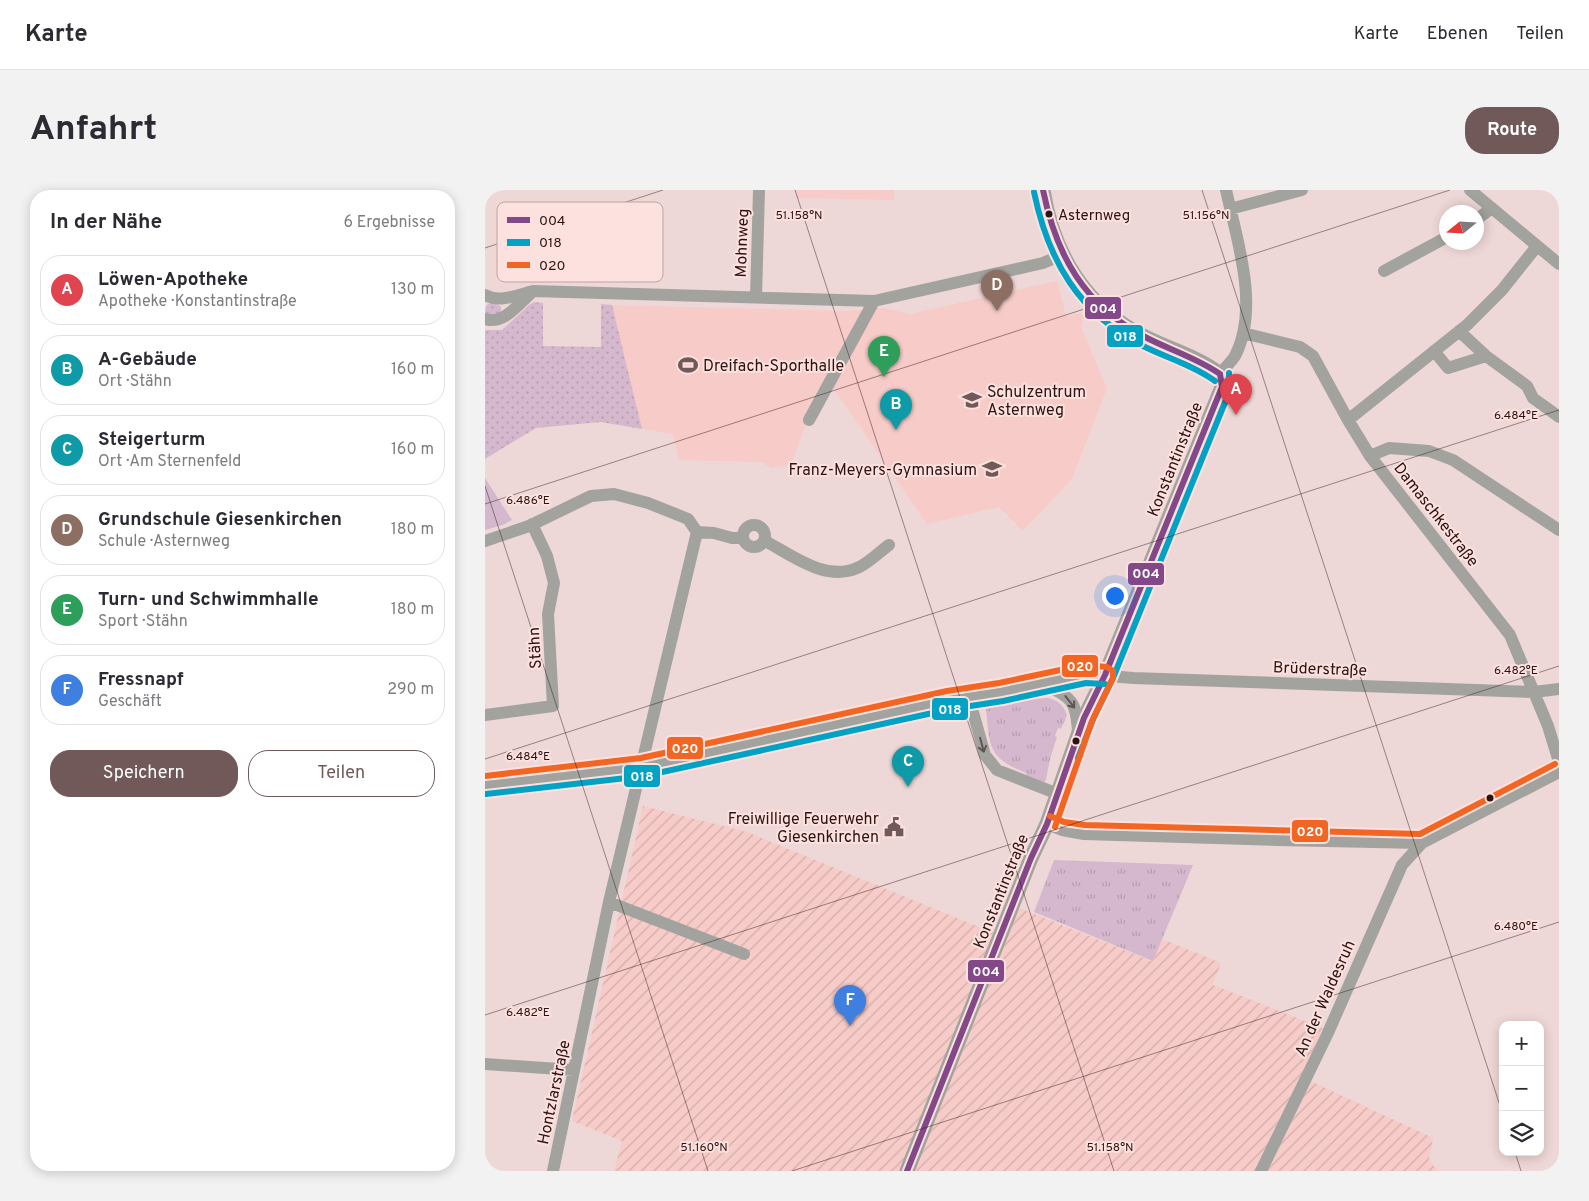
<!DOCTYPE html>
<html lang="de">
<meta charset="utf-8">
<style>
:root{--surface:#fff;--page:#f2f2f3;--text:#2b2b33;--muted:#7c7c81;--line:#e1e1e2;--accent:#705958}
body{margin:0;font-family:Overpass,sans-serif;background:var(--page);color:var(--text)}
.controls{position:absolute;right:15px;bottom:15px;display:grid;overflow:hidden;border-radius:10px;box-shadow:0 2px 12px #0003}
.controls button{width:45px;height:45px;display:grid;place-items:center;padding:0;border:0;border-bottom:1px solid var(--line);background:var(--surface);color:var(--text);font:25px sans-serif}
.compass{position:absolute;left:954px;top:15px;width:45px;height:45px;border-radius:50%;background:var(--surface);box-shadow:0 2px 12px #0003;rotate:252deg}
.you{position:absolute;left:629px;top:405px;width:18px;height:18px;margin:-12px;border:4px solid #fff;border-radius:50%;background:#1a73e8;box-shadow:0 0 0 8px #1a73e833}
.badge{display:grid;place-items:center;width:32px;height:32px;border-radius:50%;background:var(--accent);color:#fff;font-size:16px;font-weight:700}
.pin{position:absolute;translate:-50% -41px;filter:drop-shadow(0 1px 2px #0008)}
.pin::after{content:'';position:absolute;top:26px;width:18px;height:15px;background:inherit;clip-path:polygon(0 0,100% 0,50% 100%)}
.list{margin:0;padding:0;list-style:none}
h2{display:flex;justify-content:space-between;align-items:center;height:65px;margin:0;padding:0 20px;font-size:21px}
h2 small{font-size:16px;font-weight:400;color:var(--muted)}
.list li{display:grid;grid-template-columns:32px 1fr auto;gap:15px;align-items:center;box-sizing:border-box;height:70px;margin:0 10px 10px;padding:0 10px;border:1px solid var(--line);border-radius:20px}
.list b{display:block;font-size:19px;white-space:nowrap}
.list p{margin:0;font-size:16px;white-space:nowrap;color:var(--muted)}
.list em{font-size:16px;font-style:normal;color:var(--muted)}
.actions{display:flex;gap:10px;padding:15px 20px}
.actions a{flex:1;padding:11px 0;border:1px solid var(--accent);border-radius:20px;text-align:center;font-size:18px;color:var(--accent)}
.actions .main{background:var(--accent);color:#fff}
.icon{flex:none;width:28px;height:28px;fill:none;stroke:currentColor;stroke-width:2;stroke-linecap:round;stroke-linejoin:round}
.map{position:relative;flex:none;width:1074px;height:981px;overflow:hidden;border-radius:20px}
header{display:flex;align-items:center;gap:30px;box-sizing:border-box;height:70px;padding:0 25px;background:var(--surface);border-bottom:1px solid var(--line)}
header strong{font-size:24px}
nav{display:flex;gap:28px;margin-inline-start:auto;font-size:18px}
.intro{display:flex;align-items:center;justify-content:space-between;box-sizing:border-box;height:120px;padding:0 30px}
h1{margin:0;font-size:35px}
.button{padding:12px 22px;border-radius:20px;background:var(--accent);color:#fff;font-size:18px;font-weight:700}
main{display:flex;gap:30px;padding:0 30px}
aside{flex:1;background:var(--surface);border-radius:20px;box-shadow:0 2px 12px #0003}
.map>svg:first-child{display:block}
.built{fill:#f6cbc8}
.industrial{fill:url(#industrial-furrows)}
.grass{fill:url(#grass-dots)}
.park{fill:url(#park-tufts)}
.pitch{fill:#d5b8cd}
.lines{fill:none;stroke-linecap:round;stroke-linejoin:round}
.minor{stroke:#a2a39e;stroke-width:12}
.tertiary{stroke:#a2a39e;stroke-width:15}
.bus-1-casing{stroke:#fce1de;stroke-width:10}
.bus-2-casing{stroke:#fce1de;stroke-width:10}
.bus-3-casing{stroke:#fce1de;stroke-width:10}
.bus-1{stroke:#824888;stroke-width:6}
.bus-2{stroke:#02a2c5;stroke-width:6}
.bus-3{stroke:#f26522;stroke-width:6}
.oneway{stroke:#615452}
.ticks{fill:none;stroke:#2c1413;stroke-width:1;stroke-opacity:0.45}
.bus-dot{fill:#2c1413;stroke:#fce1de;stroke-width:2}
.labels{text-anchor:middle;stroke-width:4;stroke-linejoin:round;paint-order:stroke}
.bus-label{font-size:15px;fill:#2c1413;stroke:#fce1de;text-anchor:start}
.street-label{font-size:16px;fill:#2c1413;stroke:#fce1de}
.poi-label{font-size:16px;fill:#2c1413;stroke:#fce1de;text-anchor:start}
.key{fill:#fce1de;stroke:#bea4a1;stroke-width:1}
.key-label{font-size:14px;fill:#2c1413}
.ticks-label{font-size:12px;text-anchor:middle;fill:#2c1413;stroke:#fce1de;stroke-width:4;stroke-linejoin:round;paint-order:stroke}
.line-badge{stroke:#fce1de;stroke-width:2}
.badge-label{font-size:14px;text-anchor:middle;font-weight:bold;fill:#fff}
</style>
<header>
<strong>Karte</strong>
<nav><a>Karte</a><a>Ebenen</a><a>Teilen</a></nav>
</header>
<div class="intro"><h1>Anfahrt</h1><a class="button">Route</a></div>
<main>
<aside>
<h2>In der Nähe<small>6 Ergebnisse</small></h2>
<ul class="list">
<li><span class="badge" style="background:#e0444e">A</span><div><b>Löwen-Apotheke</b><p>Apotheke · Konstantinstraße</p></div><em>130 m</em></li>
<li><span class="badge" style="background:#0f9aa8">B</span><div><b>A-Gebäude</b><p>Ort · Stähn</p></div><em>160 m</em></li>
<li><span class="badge" style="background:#0f9aa8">C</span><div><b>Steigerturm</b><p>Ort · Am Sternenfeld</p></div><em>160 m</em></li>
<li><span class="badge" style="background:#8d6e63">D</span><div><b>Grundschule Giesenkirchen</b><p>Schule · Asternweg</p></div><em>180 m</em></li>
<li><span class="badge" style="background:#2e9e5b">E</span><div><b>Turn- und Schwimmhalle</b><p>Sport · Stähn</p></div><em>180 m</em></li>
<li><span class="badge" style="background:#3f7fe0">F</span><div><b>Fressnapf</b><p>Geschäft</p></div><em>290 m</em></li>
</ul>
<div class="actions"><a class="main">Speichern</a><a>Teilen</a></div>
</aside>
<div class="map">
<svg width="1074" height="981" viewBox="0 0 1074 981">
<defs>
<pattern id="industrial-furrows" width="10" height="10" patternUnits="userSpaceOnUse" patternTransform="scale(1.25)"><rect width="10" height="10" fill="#f6cbc8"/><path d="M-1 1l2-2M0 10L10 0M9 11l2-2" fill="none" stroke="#d3adab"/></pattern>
<pattern id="grass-dots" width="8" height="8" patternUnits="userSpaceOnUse" patternTransform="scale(1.25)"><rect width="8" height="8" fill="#d5b8cd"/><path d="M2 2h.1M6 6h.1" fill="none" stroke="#b79daf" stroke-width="1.8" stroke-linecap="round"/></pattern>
<pattern id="park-tufts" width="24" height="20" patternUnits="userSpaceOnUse" patternTransform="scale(1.25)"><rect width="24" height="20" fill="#d5b8cd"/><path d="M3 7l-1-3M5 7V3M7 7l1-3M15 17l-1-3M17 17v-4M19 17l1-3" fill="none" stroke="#b79daf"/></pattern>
</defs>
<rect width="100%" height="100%" fill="#eed8d7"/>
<path class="built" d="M311,0H409V10L311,8Z
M572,91L581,126L596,123L599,128L596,137L622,198L587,289L538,341L514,317L442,334L344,192L325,222L306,275L286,278L277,272L194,270L188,244L157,239L127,115L360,121L399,118L425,124Z"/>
<path class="industrial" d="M158,616L262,642L521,748L532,717L667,771L677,749L736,773L728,795L838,838L817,887L948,948L944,971L954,981H129L137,951L87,931Z"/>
<path class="grass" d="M6,112C15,114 20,118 13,126L0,123L1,116Z
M49,112L58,113V156L116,157V114L127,115L157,239L116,232L51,238L0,269V140H17L44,115Z"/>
<path class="park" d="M563,508C572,510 579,515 582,525L576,539L573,538L570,546L572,547L565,569L561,590L559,592L541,589V583C502,567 505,557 501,519L546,509Z
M569,670L708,675L668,771L549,722Z"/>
<path class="pitch" d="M0,288L27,330L18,335L0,340Z"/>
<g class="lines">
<path class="minor" d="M985,0L1074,74
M745,19L817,0
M992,29L1007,18
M899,81L962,47
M0,105C15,113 32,105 48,101L389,111L558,73L577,65
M271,107L274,0
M0,129C18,135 33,115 45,104
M974,141L1001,166
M758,143L815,157L828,166L863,230L885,266L1025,445L1063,536L1074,572
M949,161L963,178L1001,166L1042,196L1048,208L1074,227
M735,184C740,178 746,172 750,166C775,118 752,50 741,0
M324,230L389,111
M863,230L982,135L1017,100L1052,56
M885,266L904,258L944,261L968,270L1074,340
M258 346a11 11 0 1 1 22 0a11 11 0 1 1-22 0Z
M212,342L229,343L247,348H258
M0,351L44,336L106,306L129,304L163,313L203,329L212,342L124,712L68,981
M280,351C307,365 340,392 372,378C383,374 394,362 404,355
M556,493C586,508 591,508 593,542
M484,508L500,565L512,580L573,604
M0,525L68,516L63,424L69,393L62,366L47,334
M0,595L157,577L464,510L516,502L600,484L648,488L1049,502L1074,499
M562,634L577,640L599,644L792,650L937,653L1074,582
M124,712L259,764
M0,874L89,880
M776,981L842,845L917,675L937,653"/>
<path class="tertiary" d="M422,981L546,668L562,634L599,528L620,485L737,197L735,184C713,167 686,160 660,147C601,118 568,64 558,0"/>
<defs>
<path id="bus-1" d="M558,0C571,65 599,115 660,147C685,160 712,168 735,184
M422,981L546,668L562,634L599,528L620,485L737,197L735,184"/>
<path id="bus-2" d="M549,2C563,70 594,124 658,156C682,168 708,175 730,191
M593,568L609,527L628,488L745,200L744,183
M1,604L159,586L466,519L518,511L601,493L620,494"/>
<path id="bus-3" d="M0,586L156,568L462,501L514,493L599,475L622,477L628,481V488L607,531L570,637
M565,626L579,632L600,635L935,644L1070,574"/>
</defs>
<use href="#bus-1" class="bus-1-casing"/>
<use href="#bus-2" class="bus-2-casing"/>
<use href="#bus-3" class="bus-3-casing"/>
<use href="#bus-1" class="bus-1"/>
<use href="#bus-2" class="bus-2"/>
<use href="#bus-3" class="bus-3"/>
</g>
<defs><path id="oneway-shaft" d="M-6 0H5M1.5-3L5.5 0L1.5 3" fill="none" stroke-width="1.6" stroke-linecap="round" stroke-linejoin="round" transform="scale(1.25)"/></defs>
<g class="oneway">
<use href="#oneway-shaft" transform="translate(585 512) rotate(52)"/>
<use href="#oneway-shaft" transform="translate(497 555) rotate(75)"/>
</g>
<path class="ticks" d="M310,0L629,981M717,0L1018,925M0,58L178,0M0,296L223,981M0,314L965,0M0,569L1074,220M0,825L1074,476M1030,962L1036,981M307,981L1074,732"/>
<defs>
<symbol id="stadium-bare" viewBox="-9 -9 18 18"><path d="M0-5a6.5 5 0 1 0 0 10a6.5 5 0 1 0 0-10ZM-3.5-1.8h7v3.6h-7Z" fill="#705958" stroke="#fce1de" stroke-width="2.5" paint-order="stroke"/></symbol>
<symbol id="school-bare" viewBox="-9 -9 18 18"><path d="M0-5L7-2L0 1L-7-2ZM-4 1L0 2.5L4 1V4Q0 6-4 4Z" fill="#705958" stroke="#fce1de" stroke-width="2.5" paint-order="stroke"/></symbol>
<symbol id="civic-bare" viewBox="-9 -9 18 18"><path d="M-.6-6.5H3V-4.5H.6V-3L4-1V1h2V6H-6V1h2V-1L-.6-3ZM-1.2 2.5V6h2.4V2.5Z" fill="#705958" stroke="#fce1de" stroke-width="2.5" paint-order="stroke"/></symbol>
</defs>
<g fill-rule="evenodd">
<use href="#stadium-bare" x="189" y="161" width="28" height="28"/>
<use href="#school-bare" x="473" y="196" width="28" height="28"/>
<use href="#school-bare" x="493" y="265" width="28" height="28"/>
<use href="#civic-bare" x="395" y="623" width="28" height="28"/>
</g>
<g class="bus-dot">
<circle cx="564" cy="24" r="4.5"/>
<circle cx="591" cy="551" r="4.5"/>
<circle cx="1005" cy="608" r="4.5"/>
</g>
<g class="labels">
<g class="bus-label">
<text x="573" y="30">Asternweg</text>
</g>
<g class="street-label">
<text transform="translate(256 53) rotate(-88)" y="6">Mohnweg</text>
<text transform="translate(689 269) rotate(-68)" y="6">Konstantinstraße</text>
<text transform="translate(952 324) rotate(52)" y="6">Damaschkestraße</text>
<text transform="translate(49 458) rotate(-93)" y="6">Stähn</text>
<text transform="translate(835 478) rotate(2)" y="6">Brüderstraße</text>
<text transform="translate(515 701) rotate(-68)" y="6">Konstantinstraße</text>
<text transform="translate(839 808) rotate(-66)" y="6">An der Waldesruh</text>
<text transform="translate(68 902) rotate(-78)" y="6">Hontzlarstraße</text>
</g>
<g class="poi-label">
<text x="218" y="181">Dreifach-Sporthalle</text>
<text x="502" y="207">Schulzentrum<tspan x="502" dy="18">Asternweg</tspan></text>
<text x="492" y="285" text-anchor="end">Franz-Meyers-Gymnasium</text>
<text x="394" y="634" text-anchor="end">Freiwillige Feuerwehr<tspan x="394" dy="18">Giesenkirchen</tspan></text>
</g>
</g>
<rect x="12" y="12" width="166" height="80" rx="8" class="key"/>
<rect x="22" y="27" width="23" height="6" fill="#824888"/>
<rect x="22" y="49" width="23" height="7" fill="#02a2c5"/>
<rect x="22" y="72" width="23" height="6" fill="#f26522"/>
<g class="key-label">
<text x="54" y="35">004</text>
<text x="54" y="57">018</text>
<text x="54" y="80">020</text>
</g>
<g class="ticks-label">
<text x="314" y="29">51.158°N</text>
<text x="721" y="29">51.156°N</text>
<text x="1031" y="229">6.484°E</text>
<text x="43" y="314">6.486°E</text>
<text x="1031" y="484">6.482°E</text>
<text x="43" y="570">6.484°E</text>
<text x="1031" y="740">6.480°E</text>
<text x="43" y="826">6.482°E</text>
<text x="219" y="961">51.160°N</text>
<text x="625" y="961">51.158°N</text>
</g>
<g class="line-badge">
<rect x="599" y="106" width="38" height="24" rx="5" fill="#824888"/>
<rect x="621" y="134" width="38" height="24" rx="5" fill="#02a2c5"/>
<rect x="642" y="372" width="38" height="24" rx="5" fill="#824888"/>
<rect x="576" y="464" width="38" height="24" rx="5" fill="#f26522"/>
<rect x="446" y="507" width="38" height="24" rx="5" fill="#02a2c5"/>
<rect x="181" y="546" width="38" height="24" rx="5" fill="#f26522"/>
<rect x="138" y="574" width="38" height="24" rx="5" fill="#02a2c5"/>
<rect x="806" y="629" width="38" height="24" rx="5" fill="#f26522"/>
<rect x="482" y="769" width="38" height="24" rx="5" fill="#824888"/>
</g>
<g class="badge-label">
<text x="618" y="123">004</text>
<text x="640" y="151">018</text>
<text x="661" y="388">004</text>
<text x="595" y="481">020</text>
<text x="465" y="524">018</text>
<text x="200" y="563">020</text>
<text x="157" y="591">018</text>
<text x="825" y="646">020</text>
<text x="501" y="786">004</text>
</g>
</svg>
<div class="controls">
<button>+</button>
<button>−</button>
<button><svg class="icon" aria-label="layers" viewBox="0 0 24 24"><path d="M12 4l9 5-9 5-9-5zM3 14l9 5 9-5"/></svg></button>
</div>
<svg class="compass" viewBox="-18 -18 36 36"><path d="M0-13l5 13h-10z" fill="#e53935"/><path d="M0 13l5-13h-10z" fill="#7c7c81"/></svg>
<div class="you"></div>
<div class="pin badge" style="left:751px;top:225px;background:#e0444e">A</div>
<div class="pin badge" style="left:411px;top:240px;background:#0f9aa8">B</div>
<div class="pin badge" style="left:423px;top:597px;background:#0f9aa8">C</div>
<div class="pin badge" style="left:512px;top:121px;background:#8d6e63">D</div>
<div class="pin badge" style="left:399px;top:187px;background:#2e9e5b">E</div>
<div class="pin badge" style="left:365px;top:836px;background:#3f7fe0">F</div>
</div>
</main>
